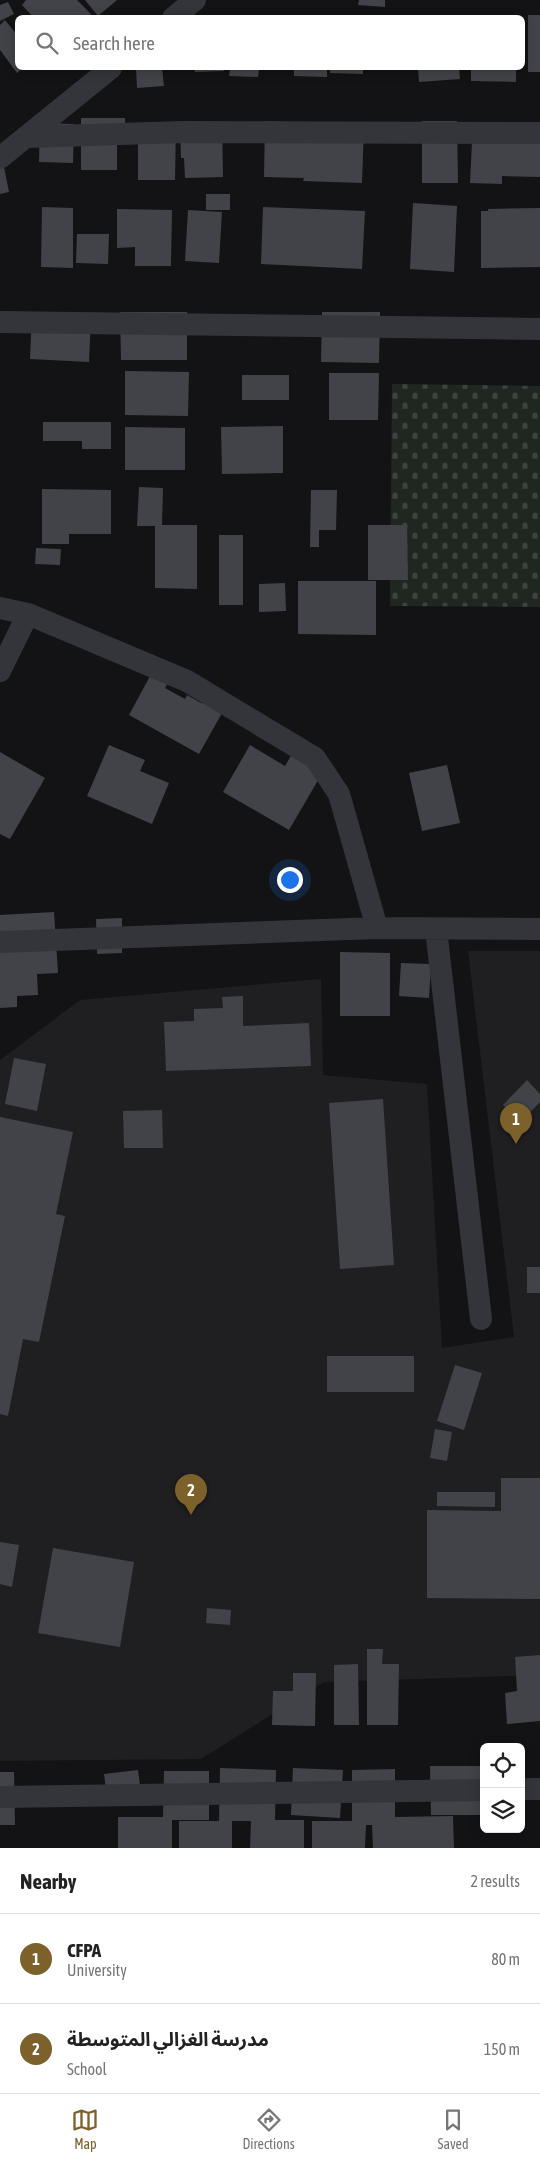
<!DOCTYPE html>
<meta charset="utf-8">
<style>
:root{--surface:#fff;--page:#f6f6f6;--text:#222;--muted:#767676;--line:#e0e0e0;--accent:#7d612a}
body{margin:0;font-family:"Asap Condensed","Noto Sans Arabic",sans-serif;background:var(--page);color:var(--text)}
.controls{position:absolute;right:15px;bottom:15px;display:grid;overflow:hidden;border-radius:8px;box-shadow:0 2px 12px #0003}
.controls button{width:45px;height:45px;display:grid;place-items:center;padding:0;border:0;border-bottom:1px solid var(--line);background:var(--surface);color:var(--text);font:25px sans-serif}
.you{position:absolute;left:289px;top:879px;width:18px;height:18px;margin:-12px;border:4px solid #fff;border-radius:50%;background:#1a73e8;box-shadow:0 0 0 8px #1a73e833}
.badge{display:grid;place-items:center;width:32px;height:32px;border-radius:50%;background:var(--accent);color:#fff;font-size:16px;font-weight:700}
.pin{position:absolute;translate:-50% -41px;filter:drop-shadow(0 1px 2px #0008)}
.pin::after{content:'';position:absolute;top:26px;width:18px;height:15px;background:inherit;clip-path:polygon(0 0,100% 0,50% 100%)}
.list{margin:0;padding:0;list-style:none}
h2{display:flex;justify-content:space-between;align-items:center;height:65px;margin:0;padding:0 20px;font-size:21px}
h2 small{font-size:16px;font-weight:400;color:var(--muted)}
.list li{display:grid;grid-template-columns:32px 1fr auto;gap:15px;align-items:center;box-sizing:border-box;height:90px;padding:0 20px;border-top:1px solid var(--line)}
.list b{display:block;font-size:19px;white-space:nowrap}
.list p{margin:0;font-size:16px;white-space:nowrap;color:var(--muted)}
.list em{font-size:16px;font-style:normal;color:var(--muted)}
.icon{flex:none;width:28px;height:28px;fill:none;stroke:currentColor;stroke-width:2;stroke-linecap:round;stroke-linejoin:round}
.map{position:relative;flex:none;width:540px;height:1848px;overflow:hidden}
.search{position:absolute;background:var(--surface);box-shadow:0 2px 12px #0003;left:15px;right:15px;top:15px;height:55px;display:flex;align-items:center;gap:12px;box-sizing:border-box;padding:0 18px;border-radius:8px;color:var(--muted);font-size:19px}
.sheet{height:245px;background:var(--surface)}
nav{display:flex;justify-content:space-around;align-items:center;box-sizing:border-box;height:70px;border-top:1px solid var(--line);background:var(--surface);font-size:14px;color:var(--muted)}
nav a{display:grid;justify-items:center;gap:2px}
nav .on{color:var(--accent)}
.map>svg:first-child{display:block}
.built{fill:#1f1f22}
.cemetery{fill:url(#cemetery-stones)}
.building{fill:#424348}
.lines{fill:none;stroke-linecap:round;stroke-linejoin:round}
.street{stroke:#34353a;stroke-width:22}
</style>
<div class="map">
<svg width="540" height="1848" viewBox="0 0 540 1848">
<defs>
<pattern id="cemetery-stones" width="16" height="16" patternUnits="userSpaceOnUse" patternTransform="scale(1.25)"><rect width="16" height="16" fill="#1f2720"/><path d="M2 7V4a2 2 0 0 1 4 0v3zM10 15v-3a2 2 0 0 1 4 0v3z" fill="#3d443e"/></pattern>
</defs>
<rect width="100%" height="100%" fill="#131315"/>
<path class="built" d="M468,951H540V1675L324,1682L201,1759L0,1761V1060L80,1000L321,979L323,1075L427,1084L442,1348L514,1337Z"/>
<path class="cemetery" d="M392,384L540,386V607L390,606Z"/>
<path class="building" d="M26,0H77L91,14L88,18H34L22,5Z
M85,0H117L98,16Z
M359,0H385V7L358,5Z
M8,2L14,14L0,21V5Z
M528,15H540V72H528Z
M5,20L18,36V68H23L17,73L0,50V25Z
M136,68H162L164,86L137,88Z
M194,68H224V71L195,72Z
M230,68H259L258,77L229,76Z
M294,68H327V77L294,76Z
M330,68H363V74L330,73Z
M418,68H459L460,79L419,82Z
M471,68H516V82L471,81Z
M81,118H125V139H117V170H81Z
M265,121L364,125L362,183L303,181L304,178L264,177Z
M422,121H457L458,183H422Z
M180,122H222L223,177L185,178L184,158H181Z
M473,122L540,124V177L502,176V184L470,183Z
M40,123L74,124L73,163L39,162Z
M138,123H176L175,180H138Z
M4,167L9,192L0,194V168Z
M206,194H230V210H206Z
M413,203L457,206L454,272L410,269Z
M42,207L73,208V268L41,267Z
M263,207L365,211L362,269L261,264Z
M540,208V267L481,268V211H488V209Z
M117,209L172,210L171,266H135V247L117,248Z
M188,210L222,212L219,263L185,261Z
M77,234H109L108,264L76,263Z
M120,312H187V360H121Z
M322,312H380L379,363L321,362Z
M32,313L91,316L89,362L30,359Z
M125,371L189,372L188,416L125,415Z
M329,373H379L378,420H329Z
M242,375H289V400H242Z
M43,422H111V449H82V441H43Z
M283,426V473L222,474L221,427Z
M125,427L185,428V470H125Z
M139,487L163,488L162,525H197V589L155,588V526H137Z
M42,489L111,490V534H69V544H42Z
M311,490H337L336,530H319V547H310Z
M368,525H407L408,580H368Z
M219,535H243V605H219Z
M36,548L61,549L60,565L35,564Z
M298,581H376V635L298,634Z
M285,583L286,611L259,612V584Z
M156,665L173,674L165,688L185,699L187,695L201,703L226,706L199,754L129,715Z
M109,745L145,760L140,771L169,783L152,824L87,796Z
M250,745L285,766L293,752L324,770L289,830L223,792Z
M0,752L45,778L10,839L0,834Z
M447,765L460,823L422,831L409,773Z
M54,912L58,973L37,974L38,995L17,996V1007L0,1008V915Z
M122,918V953L97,954L96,919Z
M340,952L390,953V1016H340Z
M401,963L431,964L429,998L399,996Z
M243,996V1026L309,1023L311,1066L166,1071L164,1022L194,1021V1009L223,1008L222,997Z
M14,1058L46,1064L37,1111L5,1104Z
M527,1080L540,1094V1102L521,1122L503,1105Z
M383,1099L394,1265L340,1269L329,1103Z
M162,1110L163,1148H124L123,1111Z
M0,1117L73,1132L56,1214L65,1216L39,1342L23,1339L8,1416L0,1414Z
M527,1267H540V1293H527Z
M327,1356H414V1392H327Z
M455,1365L482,1373L464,1430L437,1421Z
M435,1429L452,1432L447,1461L430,1458Z
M501,1478H540V1599L427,1598V1510L501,1511Z
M437,1492H495V1507L437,1506Z
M0,1542L19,1545L12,1587L0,1584Z
M53,1548L134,1562L120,1647L38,1633Z
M207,1608L231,1610L230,1625L206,1623Z
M367,1649H383L382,1664H399L398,1725H367Z
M540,1655V1721L507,1724L505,1693L517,1691L515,1657Z
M358,1664L359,1725H334V1665Z
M293,1673H316L315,1726L272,1725L273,1691H293Z
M430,1766H484V1815H431Z
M220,1768L276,1770L275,1820H304V1848H250L251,1821H232V1848H179V1821H219Z
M293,1768L343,1770L340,1818L291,1815Z
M395,1769V1817L453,1816L454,1848H373L372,1825H366L365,1848H312V1821H352V1770Z
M138,1770L141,1793L107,1797L104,1774Z
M164,1771H209V1820H172V1848H118V1817H163Z
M0,1772H14L15,1825H0Z"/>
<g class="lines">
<path class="street" d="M173,18L195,0
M26,137L183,132L540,133
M0,158L111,68
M0,322L540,329
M0,608L28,614L187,681L315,758L339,794L377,928
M0,671L28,614
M436,929L481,1319
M0,942L377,928L540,929
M521,1789H540
M0,1797L484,1790"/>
</g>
</svg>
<div class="controls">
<button><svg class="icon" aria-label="locate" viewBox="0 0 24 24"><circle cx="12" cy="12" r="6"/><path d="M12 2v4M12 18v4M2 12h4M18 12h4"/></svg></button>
<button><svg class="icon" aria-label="layers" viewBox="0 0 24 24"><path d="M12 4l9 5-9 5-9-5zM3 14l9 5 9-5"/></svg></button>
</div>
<div class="you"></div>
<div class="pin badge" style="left:516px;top:1144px">1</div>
<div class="pin badge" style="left:191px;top:1515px">2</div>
<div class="search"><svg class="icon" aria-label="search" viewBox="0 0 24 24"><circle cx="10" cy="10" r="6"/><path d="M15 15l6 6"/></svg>Search here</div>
</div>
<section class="sheet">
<h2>Nearby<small>2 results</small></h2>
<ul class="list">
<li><span class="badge">1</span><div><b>CFPA</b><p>University</p></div><em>80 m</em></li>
<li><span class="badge">2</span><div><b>مدرسة الغزالي المتوسطة</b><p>School</p></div><em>150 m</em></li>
</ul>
</section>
<nav>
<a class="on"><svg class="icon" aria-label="map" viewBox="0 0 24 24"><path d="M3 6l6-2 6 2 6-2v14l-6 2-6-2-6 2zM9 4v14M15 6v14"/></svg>Map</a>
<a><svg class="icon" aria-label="directions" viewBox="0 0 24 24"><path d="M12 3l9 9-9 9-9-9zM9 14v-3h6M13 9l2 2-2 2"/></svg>Directions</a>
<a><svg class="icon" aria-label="saved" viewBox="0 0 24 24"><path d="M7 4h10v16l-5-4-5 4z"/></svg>Saved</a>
</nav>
